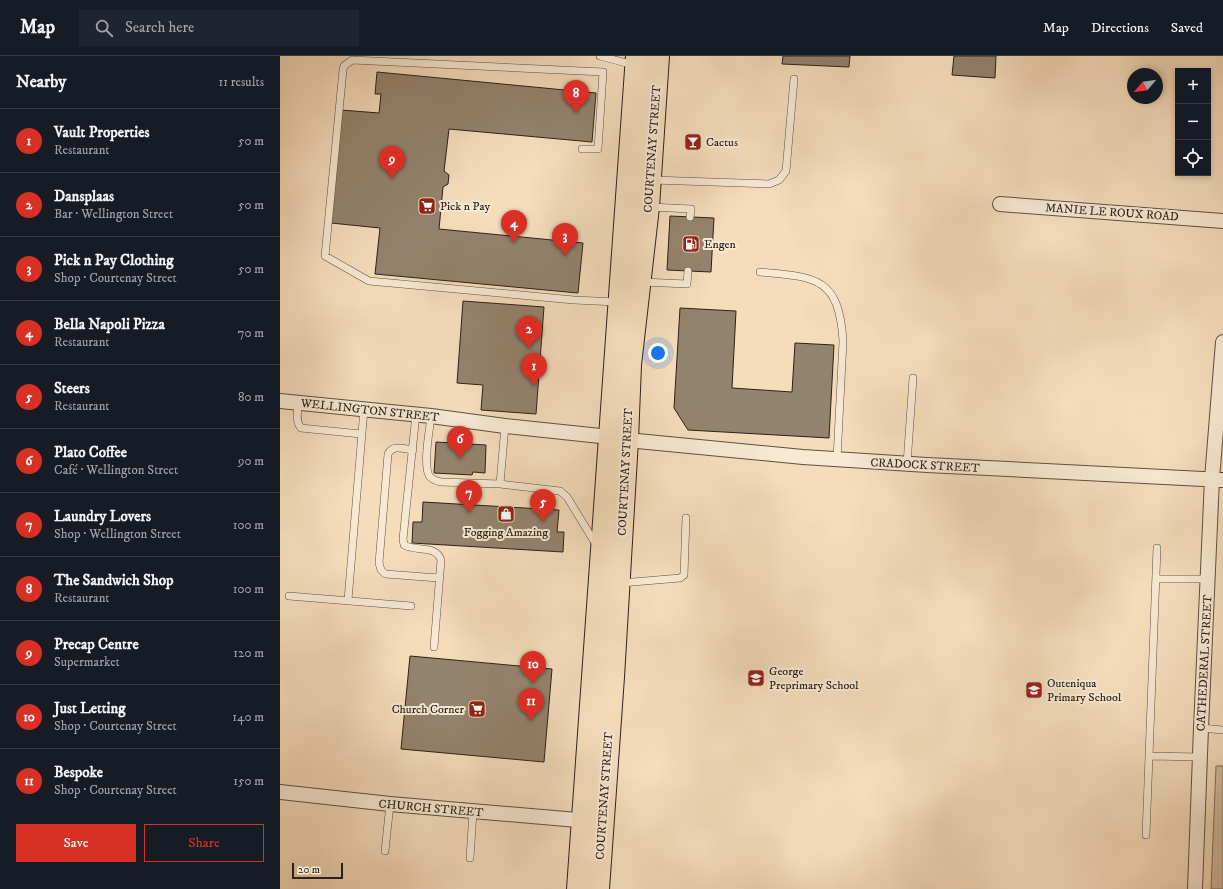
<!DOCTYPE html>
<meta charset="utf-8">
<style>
:root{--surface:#171b24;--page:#20242c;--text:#f1f3f6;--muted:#9ea1a6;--line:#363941;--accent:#d93025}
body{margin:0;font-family:"IM FELL DW Pica",serif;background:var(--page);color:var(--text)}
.controls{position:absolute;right:12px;top:12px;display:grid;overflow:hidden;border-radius:0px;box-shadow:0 2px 6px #0003}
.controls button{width:36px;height:36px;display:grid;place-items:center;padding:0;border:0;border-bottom:1px solid var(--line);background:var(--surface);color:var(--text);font:20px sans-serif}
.compass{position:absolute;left:847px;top:12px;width:36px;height:36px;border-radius:50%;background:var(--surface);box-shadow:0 2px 6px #0003;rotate:241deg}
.scale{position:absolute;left:12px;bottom:10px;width:51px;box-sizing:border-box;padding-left:4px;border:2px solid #2b211a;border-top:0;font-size:11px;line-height:14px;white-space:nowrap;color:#2b211a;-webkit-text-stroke:3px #f8e9d3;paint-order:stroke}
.you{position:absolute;left:378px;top:297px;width:14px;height:14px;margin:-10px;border:3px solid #fff;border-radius:50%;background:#1a73e8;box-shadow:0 0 0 6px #1a73e833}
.badge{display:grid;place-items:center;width:26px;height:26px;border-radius:50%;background:var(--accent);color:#fff;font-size:13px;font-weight:700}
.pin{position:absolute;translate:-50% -33px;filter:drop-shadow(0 1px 2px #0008)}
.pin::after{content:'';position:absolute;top:21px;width:14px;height:12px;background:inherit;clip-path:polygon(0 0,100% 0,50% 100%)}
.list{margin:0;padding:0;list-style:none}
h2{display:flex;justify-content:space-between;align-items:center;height:52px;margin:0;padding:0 16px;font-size:17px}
h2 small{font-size:13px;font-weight:400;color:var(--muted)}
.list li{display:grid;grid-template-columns:26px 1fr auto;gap:12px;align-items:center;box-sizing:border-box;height:64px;padding:0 16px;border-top:1px solid var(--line)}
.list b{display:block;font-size:15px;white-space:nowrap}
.list p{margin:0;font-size:13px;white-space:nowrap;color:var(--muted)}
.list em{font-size:13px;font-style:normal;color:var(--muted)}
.actions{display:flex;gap:8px;padding:12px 16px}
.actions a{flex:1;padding:9px 0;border:1px solid var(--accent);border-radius:0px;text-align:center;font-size:14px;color:var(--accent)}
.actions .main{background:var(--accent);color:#fff}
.icon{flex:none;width:22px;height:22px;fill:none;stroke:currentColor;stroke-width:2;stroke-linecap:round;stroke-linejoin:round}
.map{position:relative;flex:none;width:943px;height:833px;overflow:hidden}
header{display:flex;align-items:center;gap:24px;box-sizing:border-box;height:56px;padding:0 20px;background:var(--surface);border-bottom:1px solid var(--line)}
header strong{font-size:19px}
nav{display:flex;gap:22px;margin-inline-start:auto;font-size:14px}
.search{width:280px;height:36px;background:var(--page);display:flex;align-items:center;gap:10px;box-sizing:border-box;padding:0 14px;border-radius:0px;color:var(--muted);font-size:15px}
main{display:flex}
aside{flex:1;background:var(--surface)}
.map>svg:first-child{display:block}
.green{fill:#d3bda0;stroke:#7f6f5d}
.building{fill:#94836e;stroke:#2b211a}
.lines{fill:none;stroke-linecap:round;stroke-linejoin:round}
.service-casing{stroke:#5e5042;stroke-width:8}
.minor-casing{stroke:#5e5042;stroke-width:16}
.trunk-casing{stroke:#2b211a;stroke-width:24}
.service{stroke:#f8e9d3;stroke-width:7}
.minor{stroke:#f8e9d3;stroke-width:14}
.trunk{stroke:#f5ddbc;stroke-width:22}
.labels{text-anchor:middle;stroke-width:4;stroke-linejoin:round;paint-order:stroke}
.poi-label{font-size:12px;fill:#2b211a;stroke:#f8e9d3;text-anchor:start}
.street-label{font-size:12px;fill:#2b211a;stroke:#f8e9d3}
</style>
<header>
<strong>Map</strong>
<div class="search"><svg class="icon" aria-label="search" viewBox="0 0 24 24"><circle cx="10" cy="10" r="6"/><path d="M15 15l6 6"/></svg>Search here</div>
<nav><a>Map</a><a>Directions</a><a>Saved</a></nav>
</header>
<main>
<aside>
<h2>Nearby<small>11 results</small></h2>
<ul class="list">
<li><span class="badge">1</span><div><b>Vault Properties</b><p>Restaurant</p></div><em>50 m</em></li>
<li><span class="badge">2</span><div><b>Dansplaas</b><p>Bar · Wellington Street</p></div><em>50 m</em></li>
<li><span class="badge">3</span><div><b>Pick n Pay Clothing</b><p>Shop · Courtenay Street</p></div><em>50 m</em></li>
<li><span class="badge">4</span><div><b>Bella Napoli Pizza</b><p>Restaurant</p></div><em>70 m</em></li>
<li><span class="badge">5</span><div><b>Steers</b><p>Restaurant</p></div><em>80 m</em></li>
<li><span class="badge">6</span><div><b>Plato Coffee</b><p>Café · Wellington Street</p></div><em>90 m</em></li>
<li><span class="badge">7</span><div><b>Laundry Lovers</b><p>Shop · Wellington Street</p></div><em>100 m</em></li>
<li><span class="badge">8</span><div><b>The Sandwich Shop</b><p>Restaurant</p></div><em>100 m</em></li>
<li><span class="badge">9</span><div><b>Precap Centre</b><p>Supermarket</p></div><em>120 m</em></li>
<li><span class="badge">10</span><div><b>Just Letting</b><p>Shop · Courtenay Street</p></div><em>140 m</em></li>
<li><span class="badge">11</span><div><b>Bespoke</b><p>Shop · Courtenay Street</p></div><em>150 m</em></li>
</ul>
<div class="actions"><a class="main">Save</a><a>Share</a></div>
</aside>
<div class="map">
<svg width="943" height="833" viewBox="0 0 943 833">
<rect width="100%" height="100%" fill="#f5ddbc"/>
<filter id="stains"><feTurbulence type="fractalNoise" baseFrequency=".005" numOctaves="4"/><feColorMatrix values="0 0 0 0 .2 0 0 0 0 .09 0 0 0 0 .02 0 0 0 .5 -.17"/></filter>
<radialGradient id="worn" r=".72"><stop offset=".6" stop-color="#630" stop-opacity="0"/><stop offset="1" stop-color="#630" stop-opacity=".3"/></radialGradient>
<path class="green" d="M936,710H943V833H931Z"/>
<path class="building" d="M503,0H570L569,11L502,8Z
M674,0H716L715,22L672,19Z
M97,16L316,37L312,86L169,73L164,115L169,119L168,128L163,131L159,173L303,187L298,237L95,218L100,172L51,167L61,54L99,57L101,38H95Z
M390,160L434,162L431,216L387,214Z
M183,245L264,251L256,358L201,354L203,329L177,327Z
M400,252L456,255L452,332L512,336L515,287L554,289L549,382L408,374L394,352Z
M156,386L206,389L205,417L193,416L192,419L154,417Z
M143,446L279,454L277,476H284L283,496L132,487L133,466H142Z
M130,600L272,613L264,706L121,693Z"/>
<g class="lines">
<defs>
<path id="service" d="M320,0L354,9
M302,93H318L323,16L72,4L64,10L63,14L45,200L89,225L294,244L337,246
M372,124L489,128L499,124L506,115L514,23
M370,151L411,153L410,161
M480,216C536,221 559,221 563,285L557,403
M362,226L407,228L408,215
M18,347C18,355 15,365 21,372L81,378
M136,358L123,483L124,489C135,496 156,488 161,504L154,591
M151,360C150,372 142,411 150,421C153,424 157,425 161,426L220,428L280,435L287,441L317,490
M133,394C124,393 113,388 108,398L99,507L101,514L105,518L159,522
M627,408L633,322
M220,428L225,370
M876,523H928
M341,527L400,522L404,519L406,462
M9,540L131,550
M68,544L84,353
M921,672L943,674
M870,700L920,701
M866,779L877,492
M105,795L110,748
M190,802L193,756"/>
<path id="minor" d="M720,148L943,165
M0,345L151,360L225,370L330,381L347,384L523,401L647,409L943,424
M0,736L110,748L309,765
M915,833L921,672L932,423L943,286"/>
<path id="trunk" d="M298,833L357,0
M318,833L333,621L347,384L350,309L368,151L378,0"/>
</defs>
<use href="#service" class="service-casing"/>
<use href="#minor" class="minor-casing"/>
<use href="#trunk" class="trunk-casing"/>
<use href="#service" class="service"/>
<use href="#minor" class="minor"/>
<use href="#trunk" class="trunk"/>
</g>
<defs>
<symbol id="bar-square" viewBox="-11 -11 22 22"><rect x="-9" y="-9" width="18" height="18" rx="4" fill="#8f2418" stroke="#f8e9d3"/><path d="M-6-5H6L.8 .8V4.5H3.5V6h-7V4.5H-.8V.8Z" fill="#fff"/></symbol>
<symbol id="supermarket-square" viewBox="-11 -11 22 22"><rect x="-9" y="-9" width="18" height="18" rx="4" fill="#8f2418" stroke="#f8e9d3"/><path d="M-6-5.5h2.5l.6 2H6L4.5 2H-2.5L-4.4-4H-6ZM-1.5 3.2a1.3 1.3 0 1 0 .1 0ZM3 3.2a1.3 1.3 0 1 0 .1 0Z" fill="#fff"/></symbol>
<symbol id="fuel-square" viewBox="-11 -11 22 22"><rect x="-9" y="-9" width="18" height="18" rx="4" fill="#8f2418" stroke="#f8e9d3"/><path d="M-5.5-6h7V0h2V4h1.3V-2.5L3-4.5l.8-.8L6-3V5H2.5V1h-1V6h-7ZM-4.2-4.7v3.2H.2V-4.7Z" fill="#fff"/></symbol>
<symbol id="shop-square" viewBox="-11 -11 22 22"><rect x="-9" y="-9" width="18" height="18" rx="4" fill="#8f2418" stroke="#f8e9d3"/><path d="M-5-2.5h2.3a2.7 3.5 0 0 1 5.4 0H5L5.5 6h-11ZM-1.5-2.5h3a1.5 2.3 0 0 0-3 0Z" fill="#fff"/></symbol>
<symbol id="school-square" viewBox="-11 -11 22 22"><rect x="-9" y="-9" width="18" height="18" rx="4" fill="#8f2418" stroke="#f8e9d3"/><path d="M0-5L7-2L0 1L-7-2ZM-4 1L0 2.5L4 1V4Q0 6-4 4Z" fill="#fff"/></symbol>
</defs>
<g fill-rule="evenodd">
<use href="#bar-square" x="403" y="76" width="20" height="20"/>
<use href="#supermarket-square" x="137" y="140" width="20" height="20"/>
<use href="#fuel-square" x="401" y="178" width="20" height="20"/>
<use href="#shop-square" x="216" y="448" width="20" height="20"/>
<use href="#school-square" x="466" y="612" width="20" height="20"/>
<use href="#school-square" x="744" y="624" width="20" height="20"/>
<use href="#supermarket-square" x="187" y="643" width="20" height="20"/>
</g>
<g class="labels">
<g class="poi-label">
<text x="426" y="90">Cactus</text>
<text x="160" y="154">Pick n Pay</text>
<text x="424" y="192">Engen</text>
<text x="226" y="480" text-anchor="middle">Fogging Amazing</text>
<text x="489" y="619">George<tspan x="489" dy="14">Preprimary School</tspan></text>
<text x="767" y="631">Outeniqua<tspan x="767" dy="14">Primary School</tspan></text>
<text x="184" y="657" text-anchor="end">Church Corner</text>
</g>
<g class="street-label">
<text transform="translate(372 93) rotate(-86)" y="4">COURTENAY STREET</text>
<text transform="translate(832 156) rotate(4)" y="4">MANIE LE ROUX ROAD</text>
<text transform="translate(90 354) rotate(6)" y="4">WELLINGTON STREET</text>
<text transform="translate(645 409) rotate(3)" y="4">CRADOCK STREET</text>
<text transform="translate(345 416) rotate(-87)" y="4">COURTENAY STREET</text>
<text transform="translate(924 607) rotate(-87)" y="4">CATHEDERAL STREET</text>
<text transform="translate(324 740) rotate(-86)" y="4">COURTENAY STREET</text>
<text transform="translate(151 752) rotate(5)" y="4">CHURCH STREET</text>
</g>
</g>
<rect width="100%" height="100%" filter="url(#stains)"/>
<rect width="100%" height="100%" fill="url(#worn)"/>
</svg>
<div class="controls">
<button>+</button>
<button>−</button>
<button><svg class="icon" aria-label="locate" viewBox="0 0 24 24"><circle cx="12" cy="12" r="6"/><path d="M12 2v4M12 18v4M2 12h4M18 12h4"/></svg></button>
</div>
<svg class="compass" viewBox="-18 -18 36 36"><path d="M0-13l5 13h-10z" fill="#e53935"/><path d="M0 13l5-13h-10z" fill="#9ea1a6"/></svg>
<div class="scale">20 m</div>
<div class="you"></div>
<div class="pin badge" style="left:254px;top:330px">1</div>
<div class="pin badge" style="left:249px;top:293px">2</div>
<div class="pin badge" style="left:285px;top:200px">3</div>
<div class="pin badge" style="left:234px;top:187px">4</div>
<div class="pin badge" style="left:263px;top:466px">5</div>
<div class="pin badge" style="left:180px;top:403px">6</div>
<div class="pin badge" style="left:189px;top:457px">7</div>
<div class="pin badge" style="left:296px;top:57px">8</div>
<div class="pin badge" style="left:112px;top:123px">9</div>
<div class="pin badge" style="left:253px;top:628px">10</div>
<div class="pin badge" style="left:251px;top:665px">11</div>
</div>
</main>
